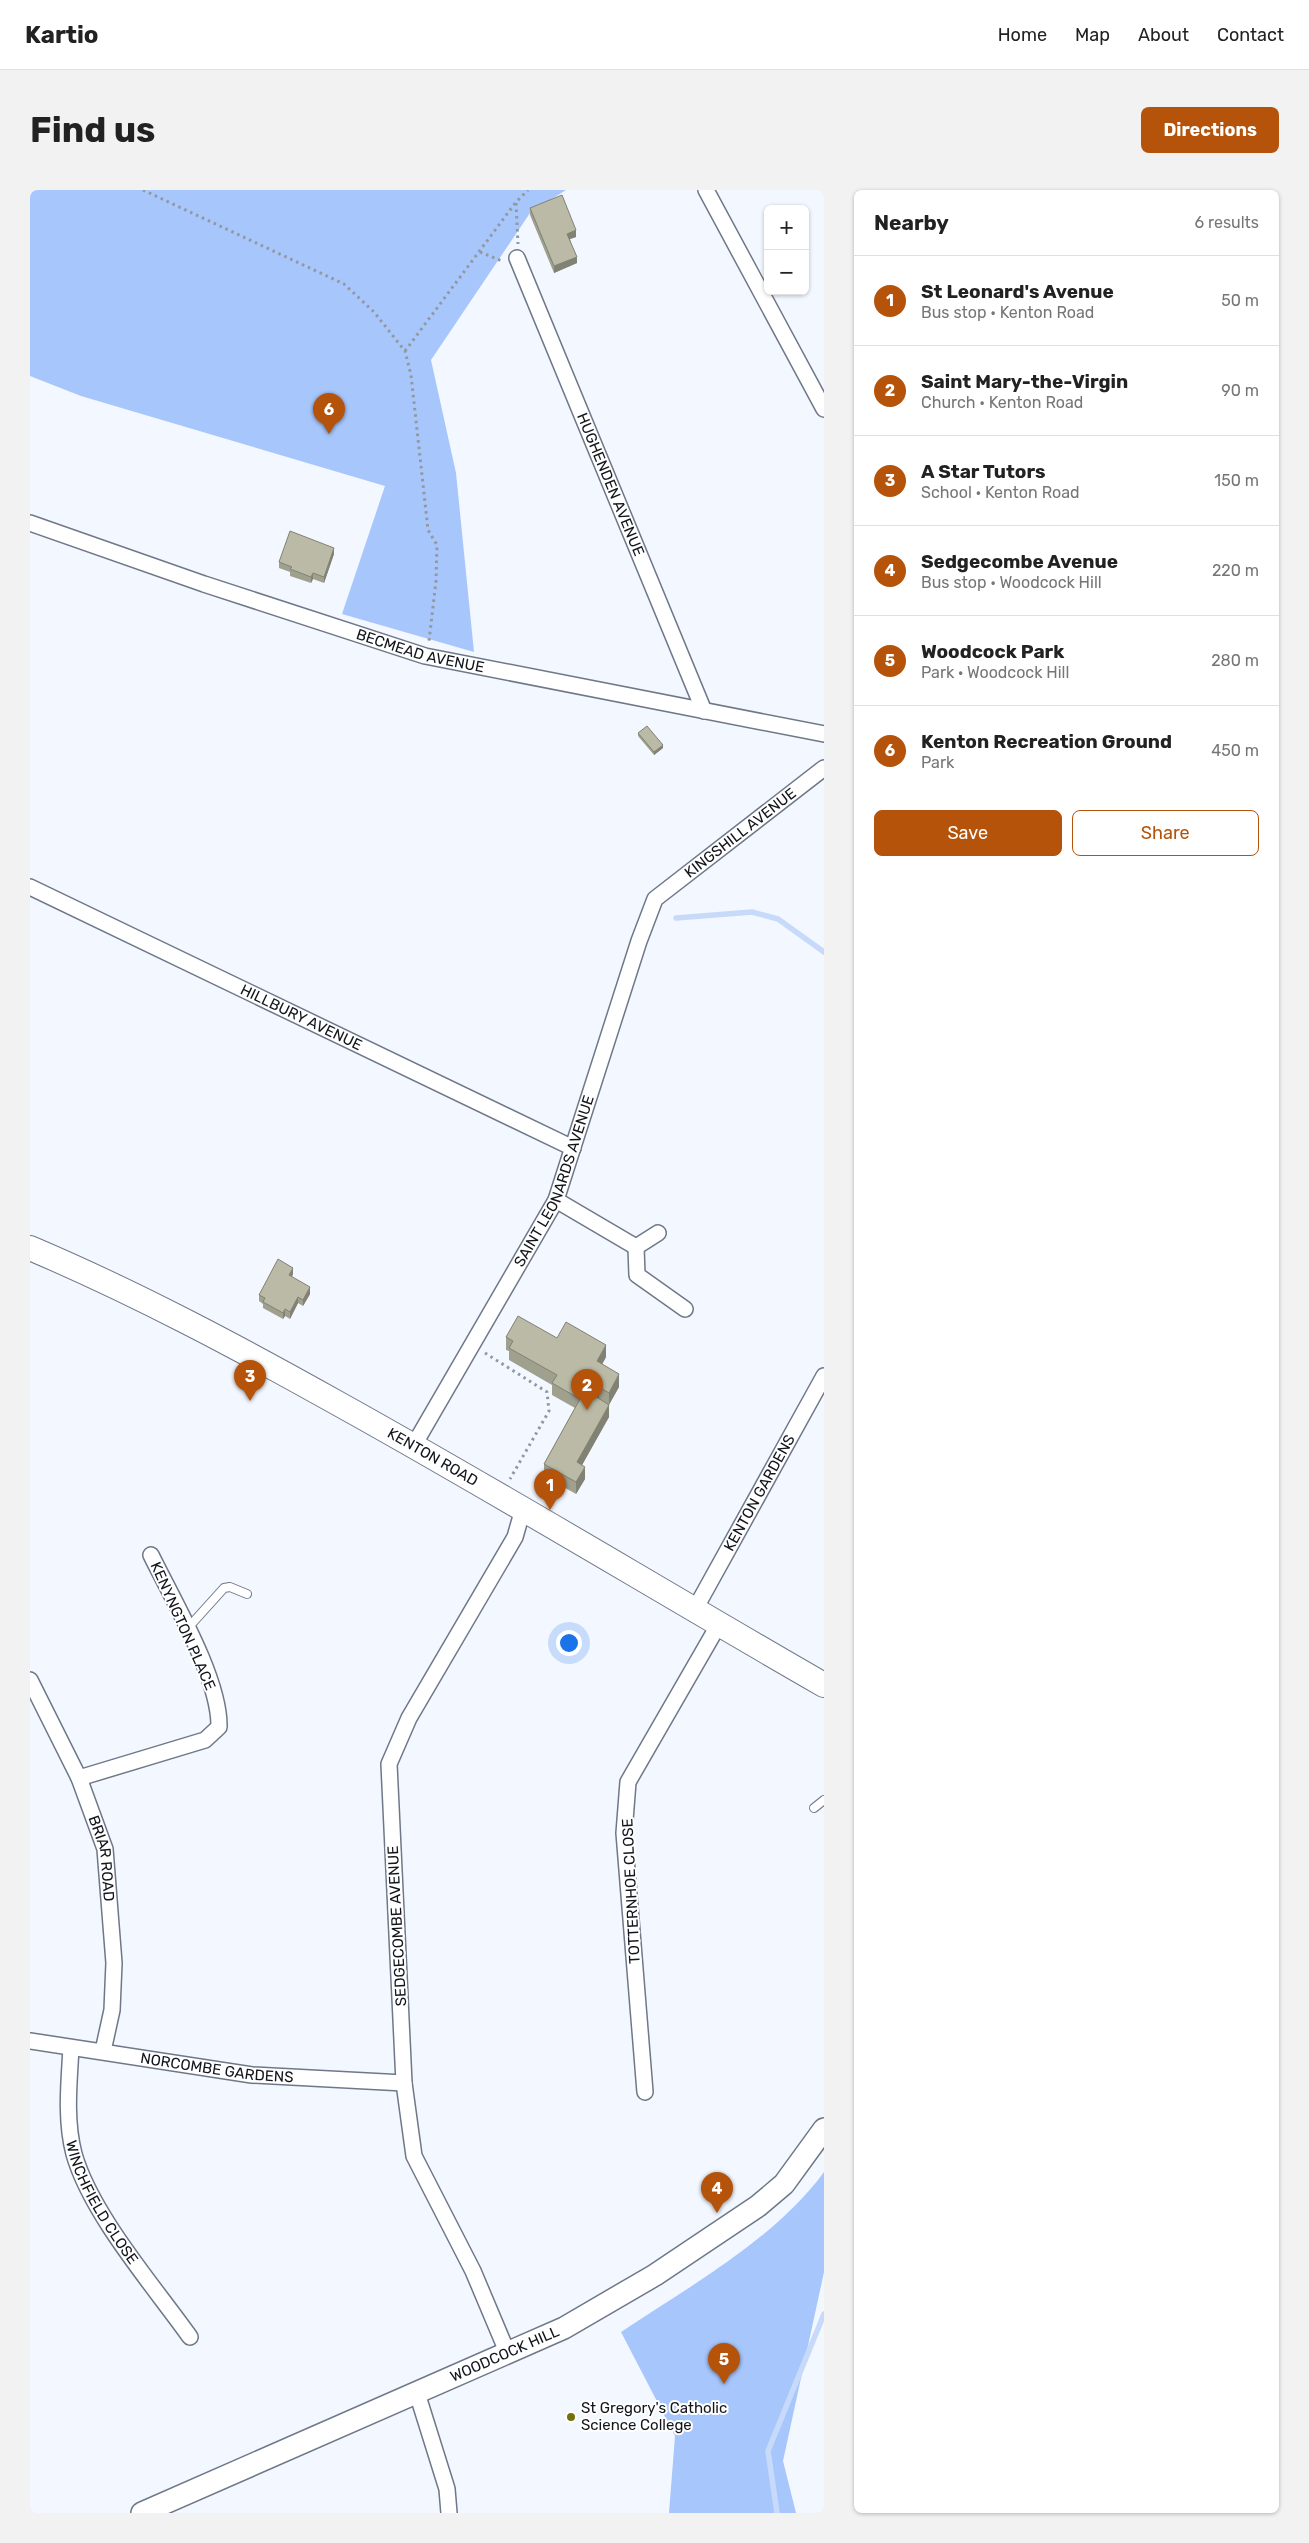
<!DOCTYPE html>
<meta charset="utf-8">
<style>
:root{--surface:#fff;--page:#f2f2f2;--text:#222;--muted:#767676;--line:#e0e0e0;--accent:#b45309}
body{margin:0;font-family:Rubik,sans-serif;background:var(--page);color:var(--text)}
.controls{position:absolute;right:15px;top:15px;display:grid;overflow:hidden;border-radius:8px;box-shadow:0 1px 4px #0004}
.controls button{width:45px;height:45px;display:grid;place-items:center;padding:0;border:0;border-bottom:1px solid var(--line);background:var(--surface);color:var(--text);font:25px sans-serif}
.you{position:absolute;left:538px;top:1452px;width:18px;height:18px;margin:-12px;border:4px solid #fff;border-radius:50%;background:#1a73e8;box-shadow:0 0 0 8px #1a73e833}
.badge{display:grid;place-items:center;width:32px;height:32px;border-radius:50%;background:var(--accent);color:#fff;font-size:16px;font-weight:700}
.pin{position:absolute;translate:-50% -41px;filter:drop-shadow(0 1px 2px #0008)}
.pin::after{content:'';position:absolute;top:26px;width:18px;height:15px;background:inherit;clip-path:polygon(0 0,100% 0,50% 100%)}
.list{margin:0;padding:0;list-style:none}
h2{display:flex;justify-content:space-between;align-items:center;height:65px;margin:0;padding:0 20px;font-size:21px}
h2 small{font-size:16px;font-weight:400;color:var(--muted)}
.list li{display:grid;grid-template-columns:32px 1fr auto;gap:15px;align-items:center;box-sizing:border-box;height:90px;padding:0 20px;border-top:1px solid var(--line)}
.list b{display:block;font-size:19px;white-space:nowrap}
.list p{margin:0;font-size:16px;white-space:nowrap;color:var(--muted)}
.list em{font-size:16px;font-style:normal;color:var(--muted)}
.actions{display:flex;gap:10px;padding:15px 20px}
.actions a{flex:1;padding:11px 0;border:1px solid var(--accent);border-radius:8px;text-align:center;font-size:18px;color:var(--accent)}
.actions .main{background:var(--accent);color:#fff}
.map{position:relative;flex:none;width:794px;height:2323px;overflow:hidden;border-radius:8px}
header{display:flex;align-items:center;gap:30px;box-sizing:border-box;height:70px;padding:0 25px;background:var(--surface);border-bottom:1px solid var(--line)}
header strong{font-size:24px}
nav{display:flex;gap:28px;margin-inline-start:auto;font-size:18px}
.intro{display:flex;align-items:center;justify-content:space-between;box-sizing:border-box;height:120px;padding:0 30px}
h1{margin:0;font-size:35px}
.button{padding:12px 22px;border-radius:8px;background:var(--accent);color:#fff;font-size:18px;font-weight:700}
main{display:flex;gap:30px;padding:0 30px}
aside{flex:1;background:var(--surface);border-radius:8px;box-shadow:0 1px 4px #0004}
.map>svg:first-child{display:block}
.green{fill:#a7c6fc}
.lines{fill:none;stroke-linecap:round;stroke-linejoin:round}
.stream{stroke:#c8daf9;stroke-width:5.5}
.lane-casing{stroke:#6f7888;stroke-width:10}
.street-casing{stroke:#6f7888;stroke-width:18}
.secondary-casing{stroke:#6f7888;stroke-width:24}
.primary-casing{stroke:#6f7888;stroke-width:26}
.path{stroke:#93979e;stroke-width:3;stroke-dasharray:2.5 4;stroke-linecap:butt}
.lane{stroke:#fff;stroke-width:8}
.street{stroke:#fff;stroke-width:15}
.secondary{stroke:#fff;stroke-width:21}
.primary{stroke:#fff;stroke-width:24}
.wall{fill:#a0a08f}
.shaded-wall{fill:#828274}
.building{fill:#babaa6;stroke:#828274}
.poi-dot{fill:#756f0e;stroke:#fff;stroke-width:2}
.labels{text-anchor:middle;stroke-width:4;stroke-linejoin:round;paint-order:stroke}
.street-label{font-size:15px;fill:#12151b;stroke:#fff}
.poi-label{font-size:15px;fill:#12151b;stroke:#fff;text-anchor:start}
</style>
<header>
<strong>Kartio</strong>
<nav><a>Home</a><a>Map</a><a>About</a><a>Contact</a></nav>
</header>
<div class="intro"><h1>Find us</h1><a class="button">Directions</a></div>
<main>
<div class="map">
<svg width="794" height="2323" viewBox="0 0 794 2323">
<rect width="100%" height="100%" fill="#f3f7ff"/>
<path class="green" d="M0,0H536L500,23L401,170L426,283L444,462L312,424L355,296L51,206L0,186Z
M794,1982V2082L753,2271L766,2323H639L645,2246L591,2142C660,2096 745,2049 794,1982Z"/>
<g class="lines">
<path class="stream" d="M646,728L722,722L748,729L794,762
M747,2323L738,2261L794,2124"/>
<defs>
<path id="lane" d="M157,1439L194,1398L200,1397L217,1404
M784,1618L794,1610"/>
<g id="street">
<path d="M676,0L794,219"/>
<path id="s1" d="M487,68L674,521"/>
<path id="s2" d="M0,333L174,394L395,466L794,544"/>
<path id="s3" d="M0,697L543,958"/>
<path d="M526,1010L606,1057"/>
<path d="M628,1043L606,1057L607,1085L655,1119"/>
<path id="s4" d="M384,1255L526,1010L609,751L625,709L794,578"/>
<path id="s5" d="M664,1421L794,1186"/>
<path id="s6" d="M0,1490L49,1588L75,1659L84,1773L82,1820L73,1861"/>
<path d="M49,1588L175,1550L189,1537C190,1489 143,1410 121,1365"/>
<path id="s7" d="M0,1851L222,1885L374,1893"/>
<path id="s8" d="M41,1858C39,1893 35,1930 44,1964C61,2024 123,2095 160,2147"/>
<path d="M615,1902L594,1643L598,1592L689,1434"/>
<path d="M478,2164L443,2081L384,1966L374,1893L359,1574L379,1528L485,1347L493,1319"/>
<path d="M387,2203L417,2299L419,2323"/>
</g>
<g id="secondary">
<path id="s9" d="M112,2323L534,2138L625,2085L728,2016L754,1994L794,1939"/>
</g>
<g id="primary">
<path id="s10" d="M0,1058C106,1103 209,1158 309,1214C473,1305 632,1402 794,1495"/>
</g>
</defs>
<use href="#lane" class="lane-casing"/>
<use href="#street" class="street-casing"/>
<use href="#secondary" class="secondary-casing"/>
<use href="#primary" class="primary-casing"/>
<path class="path" d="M113,0L314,94L344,122L375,161L381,185L398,340L407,355L406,391L399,451
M486,13L488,54
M450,62L472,71
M375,161L486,12L498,0
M455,1163L517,1202L519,1221L480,1289"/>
<use href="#lane" class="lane"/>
<use href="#street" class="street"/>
<use href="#secondary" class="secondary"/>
<use href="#primary" class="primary"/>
</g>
<path class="wall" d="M500,18L546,47L540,49L547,73L524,83L500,25Z
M304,364L294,393L283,389L281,393L260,386V382L249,378V372Z
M608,543L633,558L624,565L608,546Z
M263,1084L262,1087L280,1104L273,1116L268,1113L260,1129L255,1126L253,1129L233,1118V1114L229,1111V1105Z
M476,1147L527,1148L576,1167L572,1174L589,1197L579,1214V1227L552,1275L555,1289L546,1304L514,1286V1274L545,1218L522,1205V1195L479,1170V1161L476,1160Z"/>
<path class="shaded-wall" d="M546,40V47L537,50V44Z
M547,67V73L524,83V76Z
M304,358V364L294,393V387Z
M283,383V389L281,393V387Z
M633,555V558L624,565V562Z
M263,1078V1084L259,1092V1085Z
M280,1097V1104L273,1116V1110Z
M268,1107V1113L260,1129V1122Z
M255,1119V1126L253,1129V1123Z
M576,1155V1167L567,1184V1171Z
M589,1184V1197L579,1215V1203Z
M569,1197V1209L565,1206Z
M579,1215V1227L547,1284V1272Z
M555,1277V1289L546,1304V1292Z"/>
<path class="building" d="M532,5L546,40L537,44L547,67L524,76L500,18Z
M260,341L304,358L294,387L283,383L281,387L260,379L262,377L249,372Z
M617,536L633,555L624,562L608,543Z
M248,1069L263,1078L259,1085L280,1097L273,1110L268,1107L260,1122L255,1119L253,1123L233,1112L235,1108L229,1105Z
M488,1126L527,1148L536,1132L576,1155L567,1171L589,1184L579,1203L569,1197L565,1206L579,1215L547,1272L555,1277L546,1292L514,1274L550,1209L522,1193L527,1185L479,1158L483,1151L476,1147Z"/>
<circle class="poi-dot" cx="541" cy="2227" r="5"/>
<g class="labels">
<g class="street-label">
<text dy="5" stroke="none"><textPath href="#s1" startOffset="245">HUGHENDEN AVENUE</textPath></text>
<text dy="5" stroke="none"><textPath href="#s2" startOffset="411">BECMEAD AVENUE</textPath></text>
<text dy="5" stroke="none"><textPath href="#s4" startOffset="708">KINGSHILL AVENUE</textPath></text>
<text dy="5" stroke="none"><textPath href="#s3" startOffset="301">HILLBURY AVENUE</textPath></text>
<text dy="5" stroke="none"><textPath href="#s4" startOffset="300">SAINT LEONARDS AVENUE</textPath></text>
<text dy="5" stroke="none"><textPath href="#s10" startOffset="454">KENTON ROAD</textPath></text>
<text dy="5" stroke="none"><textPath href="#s5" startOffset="135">KENTON GARDENS</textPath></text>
<text transform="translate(153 1436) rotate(66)" y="5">KENYNGTON PLACE</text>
<text dy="5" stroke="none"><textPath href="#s6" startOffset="194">BRIAR ROAD</textPath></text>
<text transform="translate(601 1701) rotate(-93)" y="5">TOTTERNHOE CLOSE</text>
<text transform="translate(367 1736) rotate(-93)" y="5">SEDGECOMBE AVENUE</text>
<text dy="5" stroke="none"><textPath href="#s7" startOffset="189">NORCOMBE GARDENS</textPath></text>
<text dy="5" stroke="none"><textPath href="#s8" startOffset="162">WINCHFIELD CLOSE</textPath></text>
<text dy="5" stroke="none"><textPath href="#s9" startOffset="396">WOODCOCK HILL</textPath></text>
</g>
<g class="poi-label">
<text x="551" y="2223">St Gregory's Catholic<tspan x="551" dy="17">Science College</tspan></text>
</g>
</g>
</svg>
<div class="controls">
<button>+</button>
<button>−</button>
</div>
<div class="you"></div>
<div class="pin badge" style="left:520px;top:1320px">1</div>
<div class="pin badge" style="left:557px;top:1220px">2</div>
<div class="pin badge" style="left:220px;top:1211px">3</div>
<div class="pin badge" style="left:687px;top:2023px">4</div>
<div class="pin badge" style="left:694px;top:2194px">5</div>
<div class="pin badge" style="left:299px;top:244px">6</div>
</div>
<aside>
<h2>Nearby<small>6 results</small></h2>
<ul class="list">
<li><span class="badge">1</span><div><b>St Leonard's Avenue</b><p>Bus stop · Kenton Road</p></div><em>50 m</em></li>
<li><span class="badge">2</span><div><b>Saint Mary-the-Virgin</b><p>Church · Kenton Road</p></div><em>90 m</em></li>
<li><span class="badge">3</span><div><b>A Star Tutors</b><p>School · Kenton Road</p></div><em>150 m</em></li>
<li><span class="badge">4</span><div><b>Sedgecombe Avenue</b><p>Bus stop · Woodcock Hill</p></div><em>220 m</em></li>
<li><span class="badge">5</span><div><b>Woodcock Park</b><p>Park · Woodcock Hill</p></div><em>280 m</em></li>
<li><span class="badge">6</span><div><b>Kenton Recreation Ground</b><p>Park</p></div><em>450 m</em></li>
</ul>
<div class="actions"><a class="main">Save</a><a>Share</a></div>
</aside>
</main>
